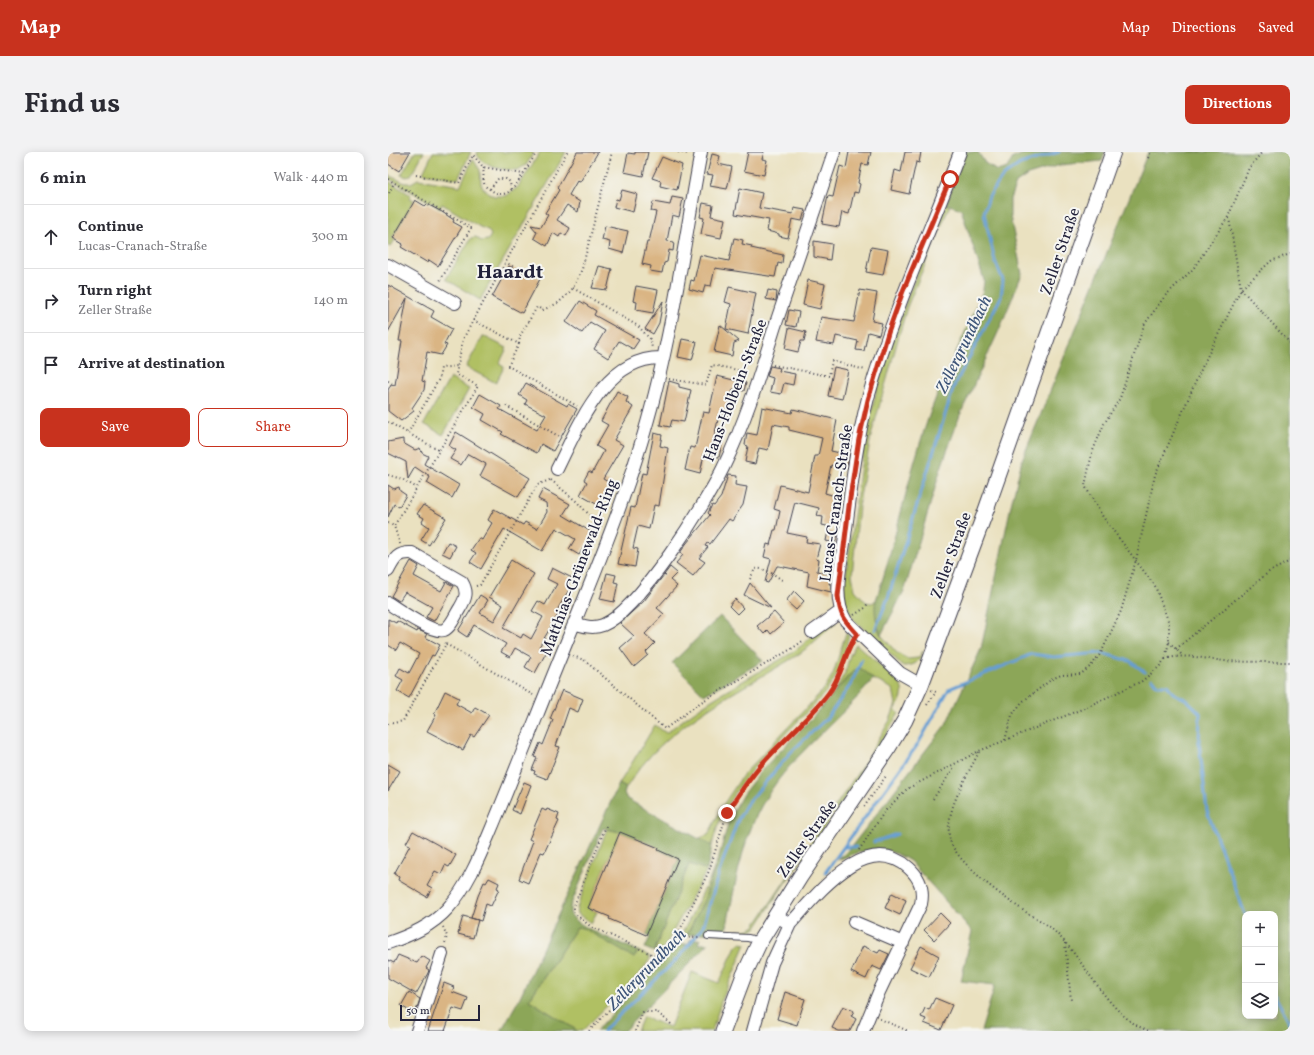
<!DOCTYPE html>
<meta charset="utf-8">
<style>
:root{--surface:#fff;--page:#f2f2f3;--text:#2b2b33;--muted:#7c7c81;--line:#e1e1e2;--accent:#c8321e}
body{margin:0;font-family:Vollkorn,serif;background:var(--page);color:var(--text)}
.controls{position:absolute;right:12px;bottom:12px;display:grid;overflow:hidden;border-radius:8px;box-shadow:0 2px 10px #0003}
.controls button{width:36px;height:36px;display:grid;place-items:center;padding:0;border:0;border-bottom:1px solid var(--line);background:var(--surface);color:var(--text);font:20px sans-serif}
.scale{position:absolute;left:12px;bottom:10px;width:80px;box-sizing:border-box;padding-left:4px;border:2px solid #22223b;border-top:0;font-size:11px;line-height:14px;white-space:nowrap;color:#22223b;-webkit-text-stroke:3px #f6f6f2;paint-order:stroke}
.stop{position:absolute;width:12px;height:12px;margin:-9px;border:3px solid #c8321e;border-radius:50%;background:#fff}
.stop.end{background:#c8321e;border-color:#fff;box-shadow:0 1px 4px #0008}
.list{margin:0;padding:0;list-style:none}
h2{display:flex;justify-content:space-between;align-items:center;height:52px;margin:0;padding:0 16px;font-size:17px}
h2 small{font-size:13px;font-weight:400;color:var(--muted)}
.list li{display:grid;grid-template-columns:26px 1fr auto;gap:12px;align-items:center;box-sizing:border-box;height:64px;padding:0 16px;border-top:1px solid var(--line)}
.list b{display:block;font-size:15px;white-space:nowrap}
.list p{margin:0;font-size:13px;white-space:nowrap;color:var(--muted)}
.list em{font-size:13px;font-style:normal;color:var(--muted)}
.actions{display:flex;gap:8px;padding:12px 16px}
.actions a{flex:1;padding:9px 0;border:1px solid var(--accent);border-radius:8px;text-align:center;font-size:14px;color:var(--accent)}
.actions .main{background:var(--accent);color:#fff}
.icon{flex:none;width:22px;height:22px;fill:none;stroke:currentColor;stroke-width:2;stroke-linecap:round;stroke-linejoin:round}
.map{position:relative;flex:none;width:902px;height:879px;overflow:hidden;border-radius:8px}
header{display:flex;align-items:center;gap:24px;box-sizing:border-box;height:56px;padding:0 20px;background:var(--accent);color:#fff}
header strong{font-size:19px}
nav{display:flex;gap:22px;margin-inline-start:auto;font-size:14px}
.intro{display:flex;align-items:center;justify-content:space-between;box-sizing:border-box;height:96px;padding:0 24px}
h1{margin:0;font-size:28px}
.button{padding:10px 18px;border-radius:8px;background:var(--accent);color:#fff;font-size:14px;font-weight:700}
main{display:flex;gap:24px;padding:0 24px}
aside{flex:1;background:var(--surface);border-radius:8px;box-shadow:0 2px 10px #0003}
.map>svg:first-child{display:block}
.green{fill:#b0c063;stroke:#69714f}
.forest{fill:#8ca659;stroke:#57644a;fill-rule:evenodd}
.lines{fill:none;stroke-linecap:round;stroke-linejoin:round}
.stream{stroke:#659ed4;stroke-width:3}
.building{fill:#dab584}
.service-casing{stroke:#403f4f;stroke-width:8}
.minor-casing{stroke:#403f4f;stroke-width:14}
.tertiary-casing{stroke:#403f4f;stroke-width:17}
.path{stroke:#403f4f;stroke-width:2;stroke-dasharray:1 3;stroke-linecap:butt}
.service{stroke:#fff;stroke-width:6}
.minor{stroke:#fff;stroke-width:12}
.tertiary{stroke:#fff;stroke-width:15}
.route{stroke:#c8321e;stroke-width:5}
.labels{text-anchor:middle;stroke-width:4;stroke-linejoin:round;paint-order:stroke}
.street-label{font-size:16px;fill:#22223b;stroke:#f6f6f2}
.water-label{font-size:17px;font-style:italic;fill:#3d5478;stroke:#f6f6f2}
.district-label{font-size:20px;font-weight:bold;fill:#22223b;stroke:#f6f6f2}
</style>
<header>
<strong>Map</strong>
<nav><a>Map</a><a>Directions</a><a>Saved</a></nav>
</header>
<div class="intro"><h1>Find us</h1><a class="button">Directions</a></div>
<main>
<aside>
<h2>6 min<small>Walk · 440 m</small></h2>
<ul class="list">
<li><svg class="icon" aria-label="ahead" viewBox="0 0 24 24"><path d="M12 20V5M6 11l6-6 6 6"/></svg><div><b>Continue</b><p>Lucas-Cranach-Straße</p></div><em>300 m</em></li>
<li><svg class="icon" aria-label="right" viewBox="0 0 24 24"><path d="M7 20v-9h11M14 6l5 5-5 5"/></svg><div><b>Turn right</b><p>Zeller Straße</p></div><em>140 m</em></li>
<li><svg class="icon" aria-label="arrive" viewBox="0 0 24 24"><path d="M6 21V4h12l-3 4 3 4H6"/></svg><div><b>Arrive at destination</b></div></li>
</ul>
<div class="actions"><a class="main">Save</a><a>Share</a></div>
</aside>
<div class="map">
<svg width="902" height="879" viewBox="0 0 902 879">
<rect width="100%" height="100%" fill="#f6f6f2"/>
<filter id="ink" filterUnits="userSpaceOnUse"><feTurbulence type="fractalNoise" baseFrequency=".025" numOctaves="2"/><feDisplacementMap in="SourceGraphic" scale="8" xChannelSelector="R" yChannelSelector="G"/><feConvolveMatrix kernelMatrix="1 2 1 2 8 2 1 2 1" color-interpolation-filters="sRGB"/></filter>
<filter id="wash" filterUnits="userSpaceOnUse"><feTurbulence type="fractalNoise" baseFrequency=".012" numOctaves="4" result="noise"/><feDisplacementMap in="SourceGraphic" scale="16" xChannelSelector="R" yChannelSelector="G"/><feGaussianBlur stdDeviation="0.9" result="paint"/><feColorMatrix in="noise" values="0 0 0 0 0 0 0 0 0 0 0 0 0 0 0 0 0 1.4 0 .05"/><feComposite in="paint" operator="in"/></filter>
<g filter="url(#wash)">
<rect width="100%" height="100%" fill="#eae1c0"/>
<path class="green" d="M27,0H36L23,23L19,25L13,23Z
M45,0H83L70,27L35,21Z
M88,0H146L139,12L130,18C115,18 94,16 88,0Z
M152,0H178L92,148L58,127L83,86L88,85L93,89L100,88L103,83L100,78L92,75L54,52L52,56L0,26V23L17,31H23L30,27L72,34L85,7L92,18L93,32L96,37L106,44H118L130,35Z
M0,29L23,43L22,46L26,48L4,86L7,88L2,95L0,94Z
M558,52L562,53L519,155L483,284L472,345L464,423L467,438L478,450L484,451L488,448L490,477L493,483L509,501L520,507L530,506L536,498C532,509 528,514 515,514L465,467L458,454L456,436L476,292L491,227L520,143Z
M95,184L119,196L111,212L116,215L108,231L78,215Z
M62,226L81,237L55,283L36,272Z
M445,468L448,471C435,481 422,495 408,504C347,542 277,572 238,636L231,632L267,573L278,581C317,549 359,527 402,502C418,492 429,477 445,468Z
M458,481L461,483C457,498 454,516 445,529C437,543 424,554 413,566C377,603 335,641 324,694L309,687L320,683L335,653L355,623L436,537L445,522Z
M468,492L510,529C518,540 514,547 507,558L511,561L480,613L395,734L368,776C358,784 334,783 321,780L359,778L366,775L477,610L502,568L508,552L505,537L485,527L472,517L465,519L446,540L457,521L462,503Z
M219,677L232,680L200,756L209,760L203,771L190,762L189,756Z
M331,704L316,748L299,783L294,782L322,726Z
M301,711L319,718L278,792L273,798L266,800Z
M189,775L195,776L246,805L250,799L261,804L262,807L253,820L194,879H190L141,848Z
M352,791L358,792L333,850L324,879H249L255,865L282,875L304,820L331,831L348,794Z"/>
<path class="forest" d="M577,0H590L597,11L609,19L619,16L625,6L640,0H717L714,9L672,13L640,23L628,31L622,47V64L634,122L612,176L572,263L553,316L517,437L493,483C489,475 485,457 488,448C509,386 520,322 542,261C557,219 579,180 595,138L596,128L573,57L558,52Z
M760,0H902V879H593L607,833L573,829L584,779L522,709C492,691 480,697 449,708L460,699L558,572L593,497L623,353L634,308ZM857,762H887V864H857Z
M332,464L375,509L316,543L284,511Z
M472,516L485,527C453,568 405,601 378,646C354,685 347,734 338,779L299,783L316,748L331,704L342,665L355,642L372,620L425,565L465,519Z
M231,632L238,636L236,641L239,647L324,694L319,718L301,712L266,800L257,796L262,785L258,783L290,707L270,698V696L232,680L215,676L182,755V761C189,776 234,791 250,799L246,806L195,776L189,775L141,848L190,879H113L130,849Z
M312,787L310,792H320L236,879H208L289,792H300L302,788Z"/>
<g class="lines">
<path class="stream" d="M487,478L500,446L566,234L613,145L615,128L607,109L596,61L601,44L615,24L632,12L671,0
M763,527L770,533H779L785,541L799,548L812,561L811,591L819,659L857,762
M486,690L509,682
M456,695H468
M437,721L530,592L561,537L644,502L666,505L713,501L742,509L757,520
M887,844L902,871
M215,879L291,805L315,775L331,720L350,668L358,653L402,601L440,565L463,532L474,507"/>
</g>
<g id="blocks">
<path class="building" d="M0,0H22L11,19L0,12Z
M189,0H210L192,30L189,29L181,43L192,50L190,60L179,53L169,68L182,76L178,84L173,81L171,85L165,81L159,94L146,86L149,80L143,73L153,75L160,63L157,61L171,38L169,36Z
M247,0H260L255,24L236,20L240,1L247,2Z
M360,0H376L374,7L379,8L376,23L356,19Z
M461,0H483L480,13L474,12L470,31L472,32L470,41L466,40L461,62L454,60L451,75L434,72L440,44L445,45L452,14L458,16Z
M517,0H533L531,11L528,10L521,42L503,38L507,18L513,20Z
M324,2L332,4L330,12L344,15L339,37L322,34L325,23L319,22Z
M274,5L294,13L289,38L272,34L273,29L264,26Z
M352,36L374,41L371,56L405,62L406,56L417,58L414,69L404,67L400,86L391,84V82L379,79L381,68L347,62Z
M234,38L249,42L245,60L226,55L228,47L231,48Z
M284,45L295,47L291,65L284,63L279,89L286,90L285,99L281,98L279,110L276,111L274,121L262,119L263,114L254,112L259,90H261L268,60L263,59L265,50L282,53Z
M27,48L37,54L39,52L54,60L66,68L65,70L74,75L50,114L41,108L40,111L13,95L15,92L5,86Z
M315,51L325,53L323,64L337,67L333,86L313,82L316,66L312,65Z
M217,74L240,79L235,101L221,97L222,90L214,88Z
M346,86L355,88L354,92L364,94L363,96L395,103L394,112L390,111L387,125L327,116L323,134L317,133L315,141L301,137L303,128L306,129L312,103L341,109Z
M426,89L444,92L442,108L426,105Z
M483,95L500,98L495,123L478,120Z
M121,114L142,126L144,122L152,127L134,161L104,145Z
M211,114L224,117L219,138L204,136Z
M420,128L437,132L432,157L415,153Z
M0,133L46,159L43,165L64,177L56,192L59,193L53,203L39,200L34,229L37,230L36,238L24,256L26,259L13,269L0,259V238L3,232L7,233L14,189H11L19,146L0,180Z
M248,134L270,138L265,161L248,158L249,150L245,149Z
M341,135L368,141L360,182L338,177L343,152L337,150Z
M380,138L389,140L388,149L378,147Z
M472,138L489,141L484,169L494,171L491,183L480,180L476,199L468,198L470,189L448,184L446,193L428,190L433,165L466,170Z
M192,149L208,159L206,163L251,188L245,197L231,189L220,206L206,197L217,179L202,170L194,181L178,170Z
M275,149L271,171L265,182L257,177Z
M401,158L411,160L408,175L398,173Z
M332,173L351,189L346,191L344,204L326,200Z
M401,176L418,180L416,189H413L410,200L397,197Z
M294,187L309,190L304,208L290,205Z
M382,214L392,216L391,219L407,222L405,233L396,231L393,242L382,240L385,226L379,224Z
M446,215L460,218L454,247L440,244Z
M329,224L358,231L356,239L345,237L339,265L331,263L325,290L334,292L331,305L316,302L312,322L297,318L302,295L307,296L315,260L321,261Z
M281,229L291,232V235L303,238L296,270L284,268L282,275L272,273Z
M138,231L179,254L180,252L189,257L165,299L153,292L149,301L124,288L113,282L115,280L94,268L97,262L85,255L92,242L113,254L111,257L149,278L158,263L137,252L139,248L131,243Z
M229,239L240,245L238,250L245,255L226,288L235,293L215,327L222,331L210,353L192,343L199,330L196,328L201,319L204,321L216,299L208,294L220,273L213,269Z
M374,255L404,261L405,257L449,268L443,299L461,303L459,316L443,313L437,341L447,344L444,356L447,357L443,375L434,373L435,365L429,364L431,356L407,350L399,381L419,385L418,390L432,392L428,407L431,408L429,419L444,423L441,432H443V440L419,434L421,420L391,414H389L380,431L377,430L383,407L376,405L379,392L382,393L386,378H388L392,359L386,357L392,333L420,340L427,304H430L434,286L401,278V275L385,272L380,298L371,296L367,312L357,310L360,294L357,293L359,281L369,283Z
M68,280L142,326L130,345L92,324L98,312L80,302L73,313L62,307L68,298L61,294Z
M266,281L274,283L272,294L280,296L271,354L266,353L261,377L250,374L245,396L250,397L247,415L230,412L243,355L247,356L254,321L258,322Z
M15,287V291L27,298L32,296L34,301L40,304L36,312L71,333L64,346L39,331L42,325L27,315L20,327L18,310L0,301V290Z
M340,323L348,324L347,333L359,335L355,353L344,369L341,367L322,392L319,391L317,394L320,395L311,406L317,410L305,424L288,411L295,403L292,401L298,392L322,363L320,361L324,353L326,354L333,345Z
M0,333L6,337L11,335L12,339L18,343L11,355L6,352L0,365Z
M155,337L182,352L175,363L205,381L191,403L181,397L187,387L168,376L154,399L116,377L93,417L82,410L88,401L83,398L91,386L94,388L104,371L100,368L106,357L135,373L137,370L149,377L159,360L158,351L150,347Z
M35,353L58,366L41,393L33,388L41,375L34,370L36,366L29,362Z
M440,379L450,381L447,391L438,389Z
M60,390L68,394L62,405L54,401Z
M123,408L146,422L115,476L133,486L135,482L143,487L155,465L144,459L150,449L157,453L169,432L159,427L164,416L184,426L179,434L182,436L168,460L171,461L151,495L159,499L147,521L137,515L143,505L127,496L122,505L113,500L118,492L86,473L79,485L70,479L92,443L100,448L92,461L106,469L115,453L101,445Z
M23,409L31,414L26,424L53,439L58,430L66,434L46,469L38,465L44,455L17,440L11,449L3,444Z
M282,415L289,421L282,428L289,434L269,456L276,462L257,482L267,491L258,500L260,503L246,515L232,496L246,484L232,471L256,449L272,428L276,423L278,424L276,423Z
M219,421L228,423L226,430L230,431L226,450L212,447Z
M362,431L383,456L356,443Z
M406,439L416,449L408,458L398,449Z
M347,447L355,456L349,462L341,454Z
M386,460L396,471L383,482L380,478L376,482L369,474Z
M0,467L8,471L9,469L29,480L30,478L39,482L37,485L52,493L46,504L44,503L21,546L9,539L15,528L8,524L12,516L21,521L31,502L12,491L8,498L0,493Z
M174,538L195,547L190,560L181,556L168,594L172,595L159,627L146,622L147,619L144,618L149,606L146,605L152,591L155,593L165,568L162,567Z
M57,539L71,546L68,552L84,561L87,555L101,563L86,585L83,583L75,598L39,579L48,563L46,562Z
M0,612L12,619L0,639Z
M136,630L143,633L132,662L124,658Z
M154,657L158,659L159,657L171,662L169,668L171,669L156,701L153,700L140,731L131,727L145,689L141,687Z
M25,679L68,703L61,715L57,713L53,722L47,719L39,733L44,736L39,745L10,728L11,725L6,722L22,693L18,691Z
M232,680L271,696L270,698L290,707L258,783L221,767L222,765L200,756Z
M101,726L111,731L109,736L111,737L103,754L98,752L93,769L83,766L90,744L96,730L98,731Z
M504,741L518,748L512,763L497,756Z
M552,761L562,771L546,788L536,778Z
M75,764L90,768L85,786L70,782Z
M475,794L490,801L492,798L501,802L493,818L484,814L478,827L463,820Z
M533,794L551,804L541,825L522,816Z
M10,803L29,811L34,804L42,809L38,816L41,818L40,821L28,842L0,826V808L6,811Z
M56,831L66,835L64,840L80,846L75,859L65,856L57,879H40Z
M21,840L32,847L27,862L13,854Z
M397,840L417,847L409,873L389,867Z
M547,846L564,853L553,878L536,871L538,867L533,865L537,856L541,858Z
M455,854L466,859L463,864L468,867L462,879H451L444,876Z"/>
</g>
</g>
<g filter="url(#ink)">
<use href="#blocks" fill-opacity="0" stroke="#403f4f" stroke-width="1"/>
<g class="lines">
<defs>
<path id="service" d="M320,784L360,786L372,789"/>
<path id="minor" d="M0,113L67,151
M169,317C191,273 217,204 275,206
M0,419C6,408 9,400 24,401L74,430C80,440 78,446 72,456C68,462 63,475 56,478C45,482 11,458 0,451
M186,471C195,474 205,477 215,473C250,459 318,351 335,316C357,271 372,222 387,174C407,116 426,58 446,0
M424,480L452,460
M533,533L512,521L458,469C443,445 454,410 457,384C463,338 468,291 480,246C504,162 541,82 572,0
M387,763L402,772C428,744 478,677 521,716C532,726 536,737 533,752L491,840L475,879
M466,770L515,791
M0,791C23,783 44,774 60,756C79,735 91,706 102,680C118,642 133,604 148,566C190,459 239,353 267,241C287,162 298,80 313,0
M29,879L54,802
M365,879L384,811L402,772"/>
<path id="tertiary" d="M335,879L356,823L372,789L412,725L500,596L517,568L533,533L597,361L725,0"/>
</defs>
<use href="#service" class="service-casing"/>
<use href="#minor" class="minor-casing"/>
<use href="#tertiary" class="tertiary-casing"/>
<path class="path" d="M290,0L301,2
M760,6L763,0
M95,15C96,21 95,26 96,31C97,35 100,36 103,38C119,49 127,35 135,22
M28,23L71,31L85,3L95,15L135,22L149,0
M0,27L83,76L52,129
M102,37L110,27H118L122,30L123,38
M1,41L6,31
M841,66L853,137L902,191
M117,110L138,122
M185,136L250,174L263,188L264,197
M85,168L131,192L132,184L149,155L155,158L170,151L178,144L185,136L194,117L224,0
M131,192L120,214L189,254
M385,213L441,224L444,209L477,218
M281,227L318,233L324,213L360,220
M0,229L4,231
M118,254L172,285
M0,270L52,299
M20,281L51,227L53,216L69,214
M0,323L14,327L29,336
M163,328L188,349L213,375
M0,371L6,374
M12,392L6,374L90,234L68,222L75,187L179,0
M362,427L367,417C376,415 387,423 394,428
M88,434L92,433L149,333L164,327
M466,463L477,456L480,451
M781,490L794,503
M58,492L145,543
M788,497L881,420L902,409
M185,504L196,508L277,577L313,550L405,496L416,488
M777,507C796,501 817,507 837,509C859,510 881,510 902,510
M539,553L548,540L543,538
M0,572L15,569L58,492L57,489
M617,588L624,563L634,550L664,527L673,523L693,522L703,514L713,501L733,459L748,408L767,323L815,213L853,137L883,109L902,102
M591,600C579,624 555,661 562,688C568,711 620,749 641,762C646,766 653,768 659,773C695,800 717,864 761,879
M545,647L567,614
M476,655L498,624
M218,674L186,754V761L202,774L272,806
M471,698L497,659L519,637L591,599L694,557L754,529L771,515L777,507L781,490V471L767,434L715,365L697,334L704,301L716,272L732,246L756,173L777,144L805,117L840,65L861,16L874,0
M55,775L59,784L57,791
M286,790L298,786L312,785
M677,791L683,848
M492,867L518,878V879
M201,879L286,790L321,719L339,661L354,637L374,612L428,557L447,533L464,489
M247,879L255,860H269L283,872"/>
<use href="#service" class="service"/>
<use href="#minor" class="minor"/>
<use href="#tertiary" class="tertiary"/>
</g>
</g>
<g class="lines" filter="url(#ink)">
<path class="route" d="M339,661C350,644 360,628 373,613C394,589 420,568 440,542C455,523 456,500 469,482C456,468 452,463 450,444L462,346L471,287L480,248L500,181L515,139L562,27"/>
</g>
<g class="labels">
<g class="street-label">
<text transform="translate(671 99) rotate(-71)" y="6">Zeller Straße</text>
<text transform="translate(346 238) rotate(-69)" y="6">Hans-Holbein-Straße</text>
<text transform="translate(447 351) rotate(-82)" y="6">Lucas-Cranach-Straße</text>
<text transform="translate(562 403) rotate(-70)" y="6">Zeller Straße</text>
<text transform="translate(190 415) rotate(-69)" y="6">Matthias-Grünewald-Ring</text>
<text transform="translate(418 686) rotate(-55)" y="6">Zeller Straße</text>
</g>
<g class="water-label">
<text transform="translate(575 192) rotate(-64)" y="6">Zellergrundbach</text>
<text transform="translate(258 817) rotate(-46)" y="6">Zellergrundbach</text>
</g>
<g class="district-label">
<text x="122" y="126">Haardt</text>
</g>
</g>
</svg>
<div class="controls">
<button>+</button>
<button>−</button>
<button><svg class="icon" aria-label="layers" viewBox="0 0 24 24"><path d="M12 4l9 5-9 5-9-5zM3 14l9 5 9-5"/></svg></button>
</div>
<div class="scale">50 m</div>
<div class="stop" style="left:562px;top:27px"></div>
<div class="stop end" style="left:339px;top:661px"></div>
</div>
</main>
